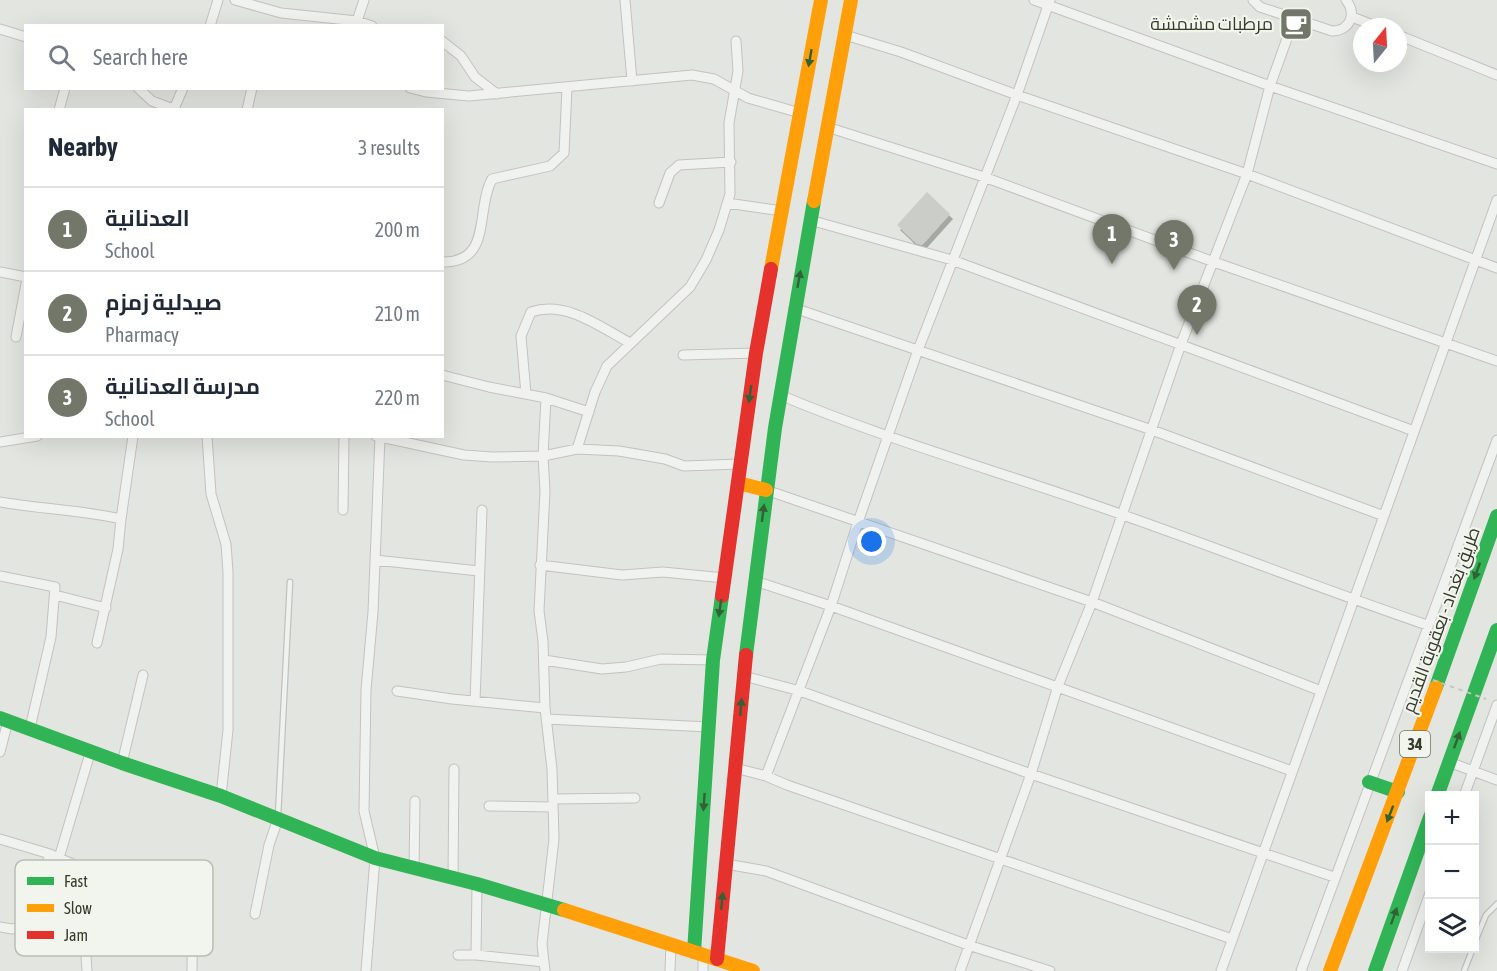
<!DOCTYPE html>
<meta charset="utf-8">
<style>
:root{--surface:#fff;--page:#f6f6f7;--text:#1f2937;--muted:#747a83;--line:#e0e1e3;--accent:#727769}
body{margin:0;font-family:"Asap Condensed",Cairo,sans-serif;background:var(--page);color:var(--text)}
.controls{position:absolute;right:18px;bottom:18px;display:grid;overflow:hidden;border-radius:0px;box-shadow:0 6px 24px #0002}
.controls button{width:54px;height:54px;display:grid;place-items:center;padding:0;border:0;border-bottom:2px solid var(--line);background:var(--surface);color:var(--text);font:30px sans-serif}
.compass{position:absolute;left:1353px;top:18px;width:54px;height:54px;border-radius:50%;background:var(--surface);box-shadow:0 6px 24px #0002;rotate:18deg}
.you{position:absolute;left:872px;top:542px;width:21px;height:21px;margin:-15px;border:4px solid #fff;border-radius:50%;background:#1a73e8;box-shadow:0 0 0 9px #1a73e833}
.badge{display:grid;place-items:center;width:39px;height:39px;border-radius:50%;background:var(--accent);color:#fff;font-size:20px;font-weight:700}
.pin{position:absolute;translate:-50% -50px;filter:drop-shadow(0 2px 3px #0008)}
.pin::after{content:'';position:absolute;top:32px;width:21px;height:18px;background:inherit;clip-path:polygon(0 0,100% 0,50% 100%)}
.list{margin:0;padding:0;list-style:none}
h2{display:flex;justify-content:space-between;align-items:center;height:78px;margin:0;padding:0 24px;font-size:26px}
h2 small{font-size:20px;font-weight:400;color:var(--muted)}
.list li{display:grid;grid-template-columns:39px 1fr auto;gap:18px;align-items:center;box-sizing:border-box;height:84px;padding:0 24px;border-top:2px solid var(--line)}
.list b{display:block;font-size:22px;white-space:nowrap}
.list p{margin:0;font-size:20px;white-space:nowrap;color:var(--muted)}
.list em{font-size:20px;font-style:normal;color:var(--muted)}
.icon{flex:none;width:33px;height:33px;fill:none;stroke:currentColor;stroke-width:2;stroke-linecap:round;stroke-linejoin:round}
.map{position:relative;flex:none;width:1497px;height:971px;overflow:hidden}
.search{position:absolute;background:var(--surface);box-shadow:0 6px 24px #0002;left:24px;top:24px;width:420px;height:66px;display:flex;align-items:center;gap:15px;box-sizing:border-box;padding:0 21px;border-radius:0px;color:var(--muted);font-size:22px}
.panel{position:absolute;background:var(--surface);box-shadow:0 6px 24px #0002;left:24px;top:108px;width:420px;height:330px;border-radius:0px}
.map>svg:first-child{display:block}
.building{fill:#cbcdc8;filter:url(#shadow)}
.lines{fill:none;stroke-linecap:round;stroke-linejoin:round}
.lane-casing{stroke:#c1c3be;stroke-width:7}
.street-casing{stroke:#c1c3be;stroke-width:11}
.lane{stroke:#f1f2ef;stroke-width:4.5}
.street{stroke:#f1f2ef;stroke-width:9}
.fast{stroke:#30b455;stroke-width:14}
.slow{stroke:#ff9f0a;stroke-width:14}
.jam{stroke:#e5322d;stroke-width:14}
.path-bridge{stroke:#c4c5c1;stroke-width:2;stroke-dasharray:4.5 4.5;stroke-linecap:butt}
.oneway{fill:#346036}
.labels{text-anchor:middle;stroke-width:4.5;stroke-linejoin:round;paint-order:stroke}
.shield{fill:#f2f4ee;stroke:#6e7364;stroke-width:1.5}
.shield-label{font-size:16px;font-weight:bold;fill:#353c29}
.poi-label{font-size:18px;fill:#353c29;stroke:#f2f4ee;text-anchor:end}
.street-label{font-size:18px;fill:#353c29;stroke:#f2f4ee}
.key{fill:#f2f4ee;stroke:#b9bdb3;stroke-width:1.5}
.key-label{font-size:16px;fill:#353c29}
</style>
<div class="map">
<svg width="1497" height="971" viewBox="0 0 1497 971">
<defs>
<filter id="shadow"><feDropShadow dx="3" dy="5" stdDeviation="0" flood-color="#0004"/></filter>
</defs>
<rect width="100%" height="100%" fill="#e3e5e0"/>
<path class="building" d="M927,192L950,214L922,245L916,243L897,225Z"/>
<g class="lines">
<defs>
<path id="lane" d="M278,816L290,582
M1474,944L1486,915L1497,904
M1464,971L1473,948"/>
<path id="street" d="M235,0L281,13L357,21L372,26
M625,0L632,81
M1034,0L1270,86L1497,164
M1253,0L1260,7L1332,31C1350,31 1357,14 1346,0
M1352,17L1378,27
M357,21L364,0
M210,26L218,0
M0,29L26,37
M845,35L901,52L1017,95L1247,174L1497,268
M1398,35L1497,75
M442,41L461,56L475,77L497,94
M138,88L152,101L176,110
M410,88L426,92L469,96L692,75L714,79L748,98L800,113
M174,109L183,88
M59,110L65,88
M247,110L252,88
M827,127L984,177L1214,262L1497,361
M659,203L670,173L679,165L731,162
M727,203L782,211
M810,220L952,260L1414,431
M442,262C493,263 475,210 492,179L550,166L564,153L567,88
M0,272L26,277
M794,308L1152,430L1384,516
M16,337L26,284
M683,355L756,353
M442,375L489,387L546,398L589,412
M526,394L521,336L531,312C566,300 600,327 630,343
M780,395C892,442 1009,474 1123,515C1225,551 1325,590 1427,625
M207,436L211,494L226,544L228,572V730L221,796
M376,436L464,455L492,457L543,456L546,398
M0,442L37,436
M577,449L619,451L665,459L684,466L740,464
M766,490L1092,602L1321,691
M0,502C40,509 81,510 121,519L133,436
M343,510L344,436
M375,560L479,571
M540,565L622,575L663,572L725,578
M0,576L55,587L51,637L30,728
M755,581L831,606L1292,771
M55,595L106,608
M97,643L118,549L121,519
M544,660L602,669L626,667L661,659L713,660
M744,676L800,691L1031,774L1334,877
M397,691L452,699L545,708
M475,701L482,510
M546,719L709,727
M0,752L8,721
M1449,762L1497,780
M122,763L143,675
M735,768L766,776L787,785L1232,939
M766,776L831,606L858,522L918,350L1017,95L1050,0
M1464,796L1497,705
M553,799L635,798
M489,806L553,807
M0,839L50,854L111,881L158,894L193,901L192,971
M59,858L91,750
M726,864L766,871L968,945L1050,971
M80,868L87,971
M414,869L415,801
M453,878L454,769
M255,914L269,845L278,819
M0,927L12,929L28,926L50,854
M458,955H476L544,962
M476,955L477,884
M366,971L375,858L364,811L366,690L373,612L380,437
M545,971L542,944L554,839L552,769L545,708L543,641L539,611L545,491L543,456L577,449L595,392L607,366L690,287L706,260L719,230L730,194L729,123L738,71L736,41
M670,971L671,944
M703,971V955
M960,971L1031,774L1058,686L1092,602L1181,344L1247,174L1270,86L1294,19
M1221,971L1497,200
M1301,971L1497,440
M1402,971L1430,893"/>
</defs>
<use href="#lane" class="lane-casing"/>
<use href="#street" class="street-casing"/>
<use href="#lane" class="lane"/>
<use href="#street" class="street"/>
<path class="fast" d="M746,655L775,428L814,201
M1436,687L1497,516
M0,718L122,763L221,796L375,858L477,884L564,910
M1369,782L1398,792
M1437,796L1497,630
M694,952L713,660L722,596
M1375,971L1430,817"/>
<path class="slow" d="M814,201L851,0
M771,269L821,0
M738,483L766,490
M564,910L753,971
M1330,971L1436,687"/>
<path class="jam" d="M722,596L756,353L771,269
M717,959L746,655"/>
<path class="path-bridge" d="M1416,674L1486,699"/>
</g>
<defs><path id="oneway-solid" d="M-6-.8H1V-3.2L6.5 0L1 3.2V.8H-6Z" transform="scale(1.5)"/></defs>
<g class="oneway">
<use href="#oneway-solid" transform="translate(810 58) rotate(100)"/>
<use href="#oneway-solid" transform="translate(799 279) rotate(-80)"/>
<use href="#oneway-solid" transform="translate(750 394) rotate(98)"/>
<use href="#oneway-solid" transform="translate(763 513) rotate(-83)"/>
<use href="#oneway-solid" transform="translate(1477 571) rotate(110)"/>
<use href="#oneway-solid" transform="translate(720 608) rotate(98)"/>
<use href="#oneway-solid" transform="translate(741 707) rotate(-85)"/>
<use href="#oneway-solid" transform="translate(1457 740) rotate(-70)"/>
<use href="#oneway-solid" transform="translate(704 802) rotate(94)"/>
<use href="#oneway-solid" transform="translate(1390 814) rotate(111)"/>
<use href="#oneway-solid" transform="translate(722 901) rotate(-85)"/>
<use href="#oneway-solid" transform="translate(1394 916) rotate(-70)"/>
</g>
<defs>
<symbol id="cafe-square" viewBox="-11 -11 22 22"><rect x="-9" y="-9" width="18" height="18" rx="4" fill="#727769" stroke="#f2f4ee"/><path d="M-5.5-4.5H6V0H3Q3 3.5 0 3.5H-2.5Q-5.5 3.5-5.5 0ZM3-3.2v2h1.7v-2ZM-6 4.5H4V6H-6Z" fill="#fff"/></symbol>
</defs>
<g fill-rule="evenodd">
<use href="#cafe-square" x="1277" y="5" width="38" height="38"/>
</g>
<g class="labels">
<rect class="shield" x="1400" y="731" width="30" height="26" rx="4.5"/>
<g class="shield-label">
<text x="1415" y="750">34</text>
</g>
<g class="poi-label">
<text x="1273" y="30">مرطبات مشمشة</text>
</g>
<g class="street-label">
<text transform="translate(1441 620) rotate(-70)" y="6">طريق بغداد - بعقوبة القديم</text>
</g>
</g>
<rect x="15" y="860" width="198" height="96" rx="9" class="key"/>
<rect x="27" y="877" width="27" height="8" fill="#30b455"/>
<rect x="27" y="904" width="27" height="8" fill="#ff9f0a"/>
<rect x="27" y="931" width="27" height="8" fill="#e5322d"/>
<g class="key-label">
<text x="64" y="887">Fast</text>
<text x="64" y="914">Slow</text>
<text x="64" y="941">Jam</text>
</g>
</svg>
<div class="controls">
<button>+</button>
<button>−</button>
<button><svg class="icon" aria-label="layers" viewBox="0 0 24 24"><path d="M12 4l9 5-9 5-9-5zM3 14l9 5 9-5"/></svg></button>
</div>
<svg class="compass" viewBox="-18 -18 36 36"><path d="M0-13l5 13h-10z" fill="#e53935"/><path d="M0 13l5-13h-10z" fill="#747a83"/></svg>
<div class="you"></div>
<div class="pin badge" style="left:1112px;top:264px">1</div>
<div class="pin badge" style="left:1197px;top:335px">2</div>
<div class="pin badge" style="left:1174px;top:270px">3</div>
<div class="search"><svg class="icon" aria-label="search" viewBox="0 0 24 24"><circle cx="10" cy="10" r="6"/><path d="M15 15l6 6"/></svg>Search here</div>
<section class="panel">
<h2>Nearby<small>3 results</small></h2>
<ul class="list">
<li><span class="badge">1</span><div><b>العدنانية</b><p>School</p></div><em>200 m</em></li>
<li><span class="badge">2</span><div><b>صيدلية زمزم</b><p>Pharmacy</p></div><em>210 m</em></li>
<li><span class="badge">3</span><div><b>مدرسة العدنانية</b><p>School</p></div><em>220 m</em></li>
</ul>
</section>
</div>
